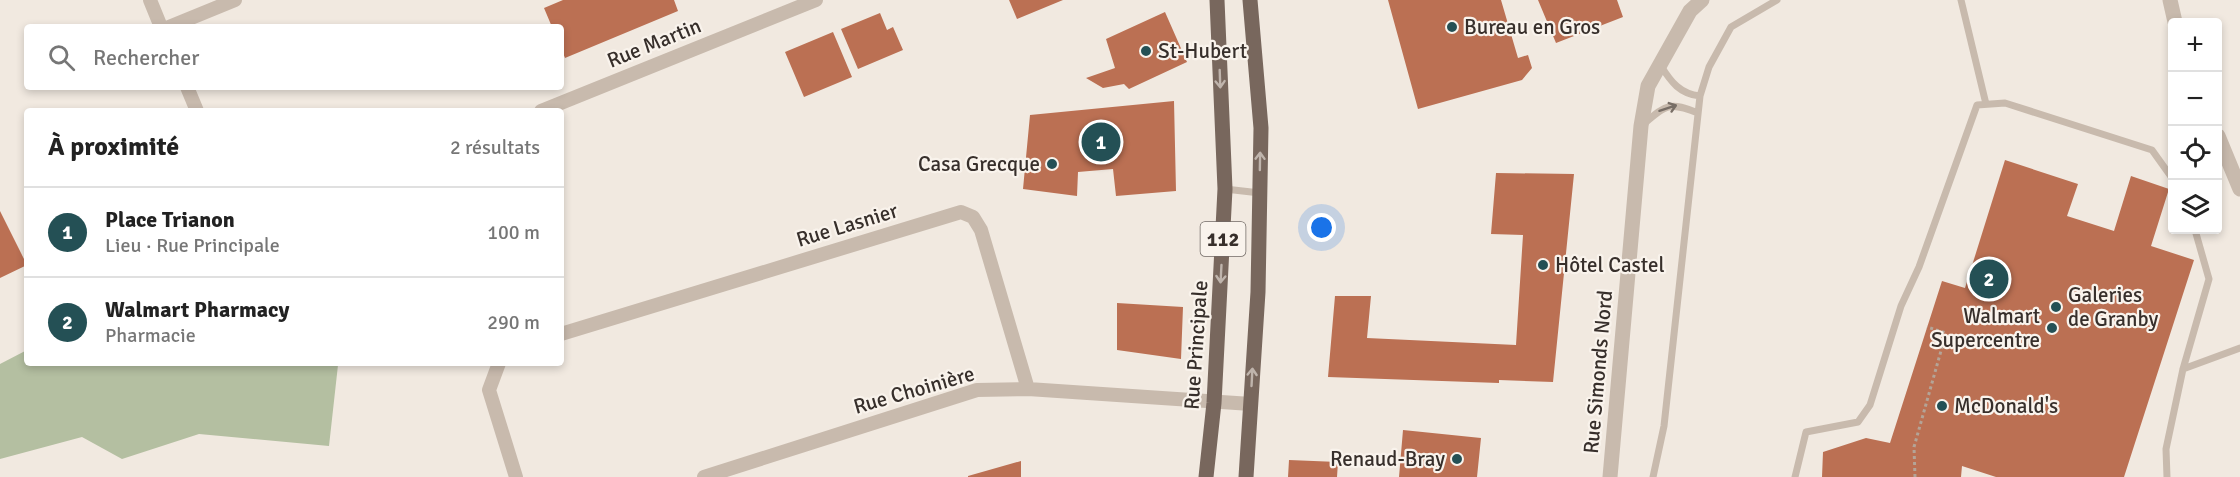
<!DOCTYPE html>
<html lang="fr">
<meta charset="utf-8">
<style>
:root{--surface:#fff;--page:#f2f2f2;--text:#222;--muted:#767676;--line:#e0e0e0;--accent:#245055}
body{margin:0;font-family:Signika,sans-serif;background:var(--page);color:var(--text)}
.controls{position:absolute;right:18px;top:18px;display:grid;overflow:hidden;border-radius:6px;box-shadow:0 3px 9px #0003}
.controls button{width:54px;height:54px;display:grid;place-items:center;padding:0;border:0;border-bottom:2px solid var(--line);background:var(--surface);color:var(--text);font:30px sans-serif}
.you{position:absolute;left:1322px;top:228px;width:21px;height:21px;margin:-15px;border:4px solid #fff;border-radius:50%;background:#1a73e8;box-shadow:0 0 0 9px #1a73e833}
.badge{display:grid;place-items:center;width:39px;height:39px;border-radius:50%;background:var(--accent);color:#fff;font-size:20px;font-weight:700}
.pin{position:absolute;translate:-50% -50%;border:3px solid #fff;box-shadow:0 2px 6px #0006}
.list{margin:0;padding:0;list-style:none}
h2{display:flex;justify-content:space-between;align-items:center;height:78px;margin:0;padding:0 24px;font-size:26px}
h2 small{font-size:20px;font-weight:400;color:var(--muted)}
.list li{display:grid;grid-template-columns:39px 1fr auto;gap:18px;align-items:center;box-sizing:border-box;height:90px;padding:0 24px;border-top:2px solid var(--line)}
.list b{display:block;font-size:22px;white-space:nowrap}
.list p{margin:0;font-size:20px;white-space:nowrap;color:var(--muted)}
.list em{font-size:20px;font-style:normal;color:var(--muted)}
.icon{flex:none;width:33px;height:33px;fill:none;stroke:currentColor;stroke-width:2;stroke-linecap:round;stroke-linejoin:round}
.map{position:relative;flex:none;width:2240px;height:477px;overflow:hidden}
.search{position:absolute;background:var(--surface);box-shadow:0 3px 9px #0003;left:24px;top:24px;width:540px;height:66px;display:flex;align-items:center;gap:15px;box-sizing:border-box;padding:0 21px;border-radius:6px;color:var(--muted);font-size:22px}
.panel{position:absolute;background:var(--surface);box-shadow:0 3px 9px #0003;left:24px;top:108px;width:540px;height:258px;border-radius:6px}
.map>svg:first-child{display:block}
.green{fill:#b4bfa1}
.building{fill:#bb7053}
.lines{fill:none;stroke-linecap:round;stroke-linejoin:round}
.path{stroke:#b4a497;stroke-width:3;stroke-dasharray:3 3;stroke-linecap:butt}
.service{stroke:#c8baad;stroke-width:7}
.minor{stroke:#c8baad;stroke-width:14}
.tertiary{stroke:#c8baad;stroke-width:15}
.primary{stroke:#78675d;stroke-width:15}
.oneway{stroke:#bfb4ac}
.oneway2{stroke:#786e66}
.poi-dot{fill:#245055;stroke:#f9f3ec;stroke-width:2}
.labels{text-anchor:middle;stroke-width:4.5;stroke-linejoin:round;paint-order:stroke}
.shield{fill:#f9f3ec;stroke:#716a65;stroke-width:1.5}
.shield-label{font-size:20px;font-weight:bold;fill:#372f2b}
.poi-label{font-size:21px;fill:#372f2b;stroke:#f9f3ec;text-anchor:start}
.street-label{font-size:21px;fill:#372f2b;stroke:#f9f3ec}
</style>
<div class="map">
<svg width="2240" height="477" viewBox="0 0 2240 477">
<rect width="100%" height="100%" fill="#f1e9e0"/>
<path class="green" d="M27,350V363L338,365L329,446L199,434L122,459L82,437L0,459V364Z"/>
<path class="building" d="M563,0H674L678,11L565,58L561,48V27H552L544,8Z
M1009,0H1063L1017,19Z
M1388,0H1501L1518,58L1528,55L1532,68L1522,80L1418,109Z
M1538,0H1617L1623,17L1556,43Z
M1165,12L1187,62L1129,89L1124,84L1103,88L1086,78L1115,68L1106,39Z
M880,13L887,30L893,27L903,50L858,69L841,29Z
M833,32L852,77L804,97L785,52Z
M1174,101L1176,191L1116,196L1113,169L1078,172L1077,196L1023,189L1030,115Z
M2005,160L2078,184L2067,216L2114,231L2131,176L2169,189L2151,246L2194,260L2124,477H1996L1962,466L1961,477H1822L1823,452L1866,438L1890,443L1942,281L1965,288Z
M1496,173L1574,174L1553,382L1499,380V383L1328,377L1335,296H1371L1367,338L1516,345L1523,235L1491,234Z
M0,211L27,265L0,278Z
M1117,303L1183,307L1181,359L1117,350Z
M1403,430L1481,438L1477,477H1399Z
M1289,460L1338,462L1337,477H1288Z
M1021,461V477H968V476Z"/>
<g class="lines">
<path class="path" d="M1915,477L1914,447L1946,333L1927,327"/>
<path class="service" d="M1961,0L1986,104
M1661,66C1671,82 1680,94 1700,96
M1645,123C1666,104 1671,102 1698,113
M1225,189L1260,193
M2183,369L2240,348
M1653,477L1664,426L1700,96L1709,67L1731,27L1777,0
M1795,477L1806,432L1858,422L1870,405L1901,306L1919,267L1977,105L2005,103L2152,150L2172,178
M2167,477L2166,449L2183,369L2209,279L2195,230"/>
<path class="minor" d="M150,0L161,27
M169,27L235,0
M187,87L197,111
M541,111L816,0
M561,334L961,212L973,217L981,230L1028,389
M499,363L489,390L516,477
M704,477L977,390L1028,389L1251,404"/>
<path class="tertiary" d="M2170,0L2175,22
M2218,136L2240,189
M1610,477L1641,126L1648,86L1690,11L1702,0"/>
<path class="primary" d="M1206,477L1214,403L1225,189L1217,0
M1246,477L1258,292L1261,128L1250,0"/>
</g>
<defs><path id="oneway-shaft" d="M-6 0H5M1.5-3L5.5 0L1.5 3" fill="none" stroke-width="1.6" stroke-linecap="round" stroke-linejoin="round" transform="scale(1.5)"/></defs>
<g class="oneway">
<use href="#oneway-shaft" transform="translate(1220 79) rotate(88)"/>
<use href="#oneway-shaft" transform="translate(1260 161) rotate(-89)"/>
<use href="#oneway-shaft" transform="translate(1221 274) rotate(93)"/>
<use href="#oneway-shaft" transform="translate(1252 377) rotate(-87)"/>
</g>
<use class="oneway2" href="#oneway-shaft" transform="translate(1668 108) rotate(-18)"/>
<g class="poi-dot">
<circle cx="1452" cy="27" r="6"/>
<circle cx="1146" cy="51" r="6"/>
<circle cx="1052" cy="164" r="6"/>
<circle cx="1543" cy="265" r="6"/>
<circle cx="2056" cy="307" r="6"/>
<circle cx="2052" cy="328" r="6"/>
<circle cx="1942" cy="406" r="6"/>
<circle cx="1457" cy="459" r="6"/>
</g>
<g class="labels">
<rect class="shield" x="1200.5" y="222" width="45" height="34" rx="4.5"/>
<g class="shield-label">
<text x="1223" y="246">112</text>
</g>
<g class="poi-label">
<text x="1464" y="34">Bureau en Gros</text>
<text x="1158" y="58">St-Hubert</text>
<text x="1040" y="171" text-anchor="end">Casa Grecque</text>
<text x="1555" y="272">Hôtel Castel</text>
<text x="2068" y="302">Galeries<tspan x="2068" dy="24">de Granby</tspan></text>
<text x="2040" y="323" text-anchor="end">Walmart<tspan x="2040" dy="24">Supercentre</tspan></text>
<text x="1954" y="413">McDonald's</text>
<text x="1445" y="466" text-anchor="end">Renaud-Bray</text>
</g>
<g class="street-label">
<text transform="translate(654 43) rotate(-22)" y="7">Rue Martin</text>
<text transform="translate(847 225) rotate(-17)" y="7">Rue Lasnier</text>
<text transform="translate(1196 345) rotate(-86)" y="7">Rue Principale</text>
<text transform="translate(1598 372) rotate(-85)" y="7">Rue Simonds Nord</text>
<text transform="translate(914 390) rotate(-16)" y="7">Rue Choinière</text>
</g>
</g>
</svg>
<div class="controls">
<button>+</button>
<button>−</button>
<button><svg class="icon" aria-label="locate" viewBox="0 0 24 24"><circle cx="12" cy="12" r="6"/><path d="M12 2v4M12 18v4M2 12h4M18 12h4"/></svg></button>
<button><svg class="icon" aria-label="layers" viewBox="0 0 24 24"><path d="M12 4l9 5-9 5-9-5zM3 14l9 5 9-5"/></svg></button>
</div>
<div class="you"></div>
<div class="pin badge" style="left:1101px;top:142px">1</div>
<div class="pin badge" style="left:1989px;top:279px">2</div>
<div class="search"><svg class="icon" aria-label="search" viewBox="0 0 24 24"><circle cx="10" cy="10" r="6"/><path d="M15 15l6 6"/></svg>Rechercher</div>
<section class="panel">
<h2>À proximité<small>2 résultats</small></h2>
<ul class="list">
<li><span class="badge">1</span><div><b>Place Trianon</b><p>Lieu · Rue Principale</p></div><em>100 m</em></li>
<li><span class="badge">2</span><div><b>Walmart Pharmacy</b><p>Pharmacie</p></div><em>290 m</em></li>
</ul>
</section>
</div>
